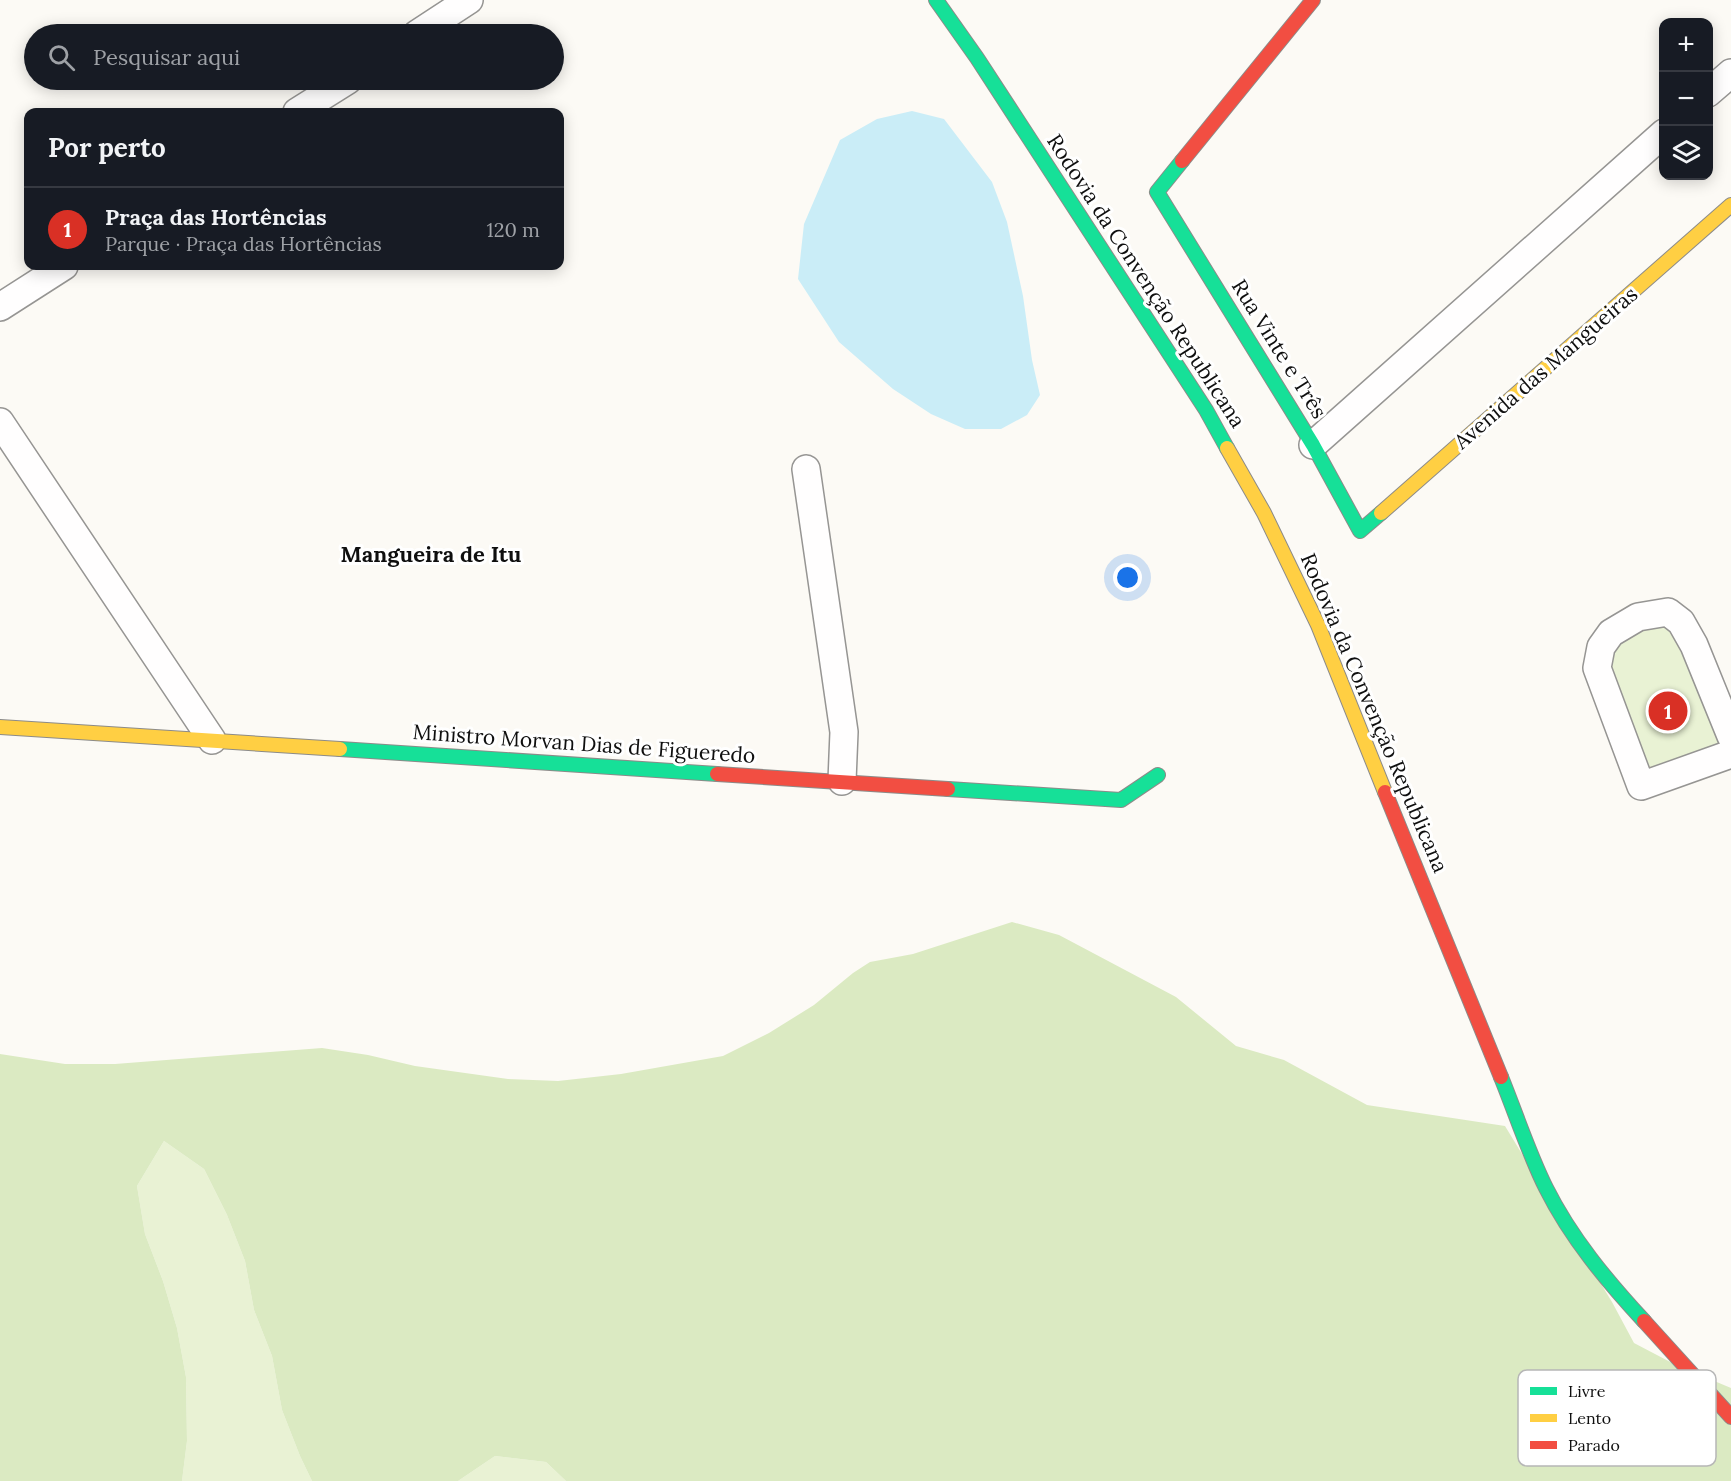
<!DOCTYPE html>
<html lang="pt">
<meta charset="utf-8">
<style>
:root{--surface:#171b24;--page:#242831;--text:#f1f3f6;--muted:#9ea1a6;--line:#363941;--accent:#d93025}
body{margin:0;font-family:Lora,serif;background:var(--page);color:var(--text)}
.controls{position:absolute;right:18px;top:18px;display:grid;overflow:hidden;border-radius:12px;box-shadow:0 3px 15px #0003}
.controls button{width:54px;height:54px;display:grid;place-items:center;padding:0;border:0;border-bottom:2px solid var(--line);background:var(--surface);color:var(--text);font:30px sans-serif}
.you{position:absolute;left:1128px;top:578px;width:21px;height:21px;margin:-15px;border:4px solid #fff;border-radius:50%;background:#1a73e8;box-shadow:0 0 0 9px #1a73e833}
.badge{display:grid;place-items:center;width:39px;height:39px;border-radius:50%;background:var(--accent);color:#fff;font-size:20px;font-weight:700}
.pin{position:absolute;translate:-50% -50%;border:3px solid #fff;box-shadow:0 2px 6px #0006}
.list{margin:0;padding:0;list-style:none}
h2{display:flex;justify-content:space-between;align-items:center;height:78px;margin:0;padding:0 24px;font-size:26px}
h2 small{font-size:20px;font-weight:400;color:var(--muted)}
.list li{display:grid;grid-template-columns:39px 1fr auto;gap:18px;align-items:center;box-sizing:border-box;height:84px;padding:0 24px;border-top:2px solid var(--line)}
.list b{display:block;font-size:22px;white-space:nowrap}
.list p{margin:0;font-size:20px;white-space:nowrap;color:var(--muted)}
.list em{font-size:20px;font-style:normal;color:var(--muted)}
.icon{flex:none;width:33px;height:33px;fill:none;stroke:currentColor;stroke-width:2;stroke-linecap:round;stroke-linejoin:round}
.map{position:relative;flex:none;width:1731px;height:1481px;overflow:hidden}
.search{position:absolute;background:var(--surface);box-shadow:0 3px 15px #0003;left:24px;top:24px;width:540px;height:66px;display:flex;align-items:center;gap:15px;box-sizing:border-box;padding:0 21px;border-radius:33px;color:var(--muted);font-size:22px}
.panel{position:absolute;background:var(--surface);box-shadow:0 3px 15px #0003;left:24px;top:108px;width:540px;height:162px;border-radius:12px}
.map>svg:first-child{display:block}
.green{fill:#e9f2d4}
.forest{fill:#dbeac2}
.water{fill:#caedf7}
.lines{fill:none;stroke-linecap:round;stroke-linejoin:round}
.street-casing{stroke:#969593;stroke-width:30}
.fast-casing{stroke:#8c8b89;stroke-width:16}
.slow-casing{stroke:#8c8b89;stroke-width:16}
.jam-casing{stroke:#8c8b89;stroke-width:16}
.street{stroke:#fffefe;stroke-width:27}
.fast{stroke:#16e098;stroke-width:14}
.slow{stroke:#ffcf43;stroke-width:14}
.jam{stroke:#f24e42;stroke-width:14}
.labels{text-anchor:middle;stroke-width:6;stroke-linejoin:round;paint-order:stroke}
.street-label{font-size:21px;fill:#0f0f0f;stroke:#fff}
.neighbourhood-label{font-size:22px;font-weight:bold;fill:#0f0f0f;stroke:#fff}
.key{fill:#fff;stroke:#b7b7b7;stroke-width:1.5}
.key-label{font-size:16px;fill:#0f0f0f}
</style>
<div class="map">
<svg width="1731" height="1481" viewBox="0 0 1731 1481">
<rect width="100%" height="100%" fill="#fcfaf5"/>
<path class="green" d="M1646,625L1676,626L1730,748L1647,777L1607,673L1608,651Z
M164,1141L204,1169L227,1215L245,1261L254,1310L272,1356L282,1410L300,1456L312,1481H182L187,1441L186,1377L177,1328L163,1281L145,1234L137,1186Z
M495,1456L546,1462L566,1481H458Z"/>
<path class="forest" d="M1012,922L1059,935L1176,997L1236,1046L1284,1060L1367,1105L1505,1126L1612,1302L1634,1343L1676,1365L1731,1388V1481H566L546,1462L495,1456L458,1481H312L300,1456L282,1410L272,1356L254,1310L245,1261L227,1215L204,1169L164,1141L137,1186L145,1234L163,1281L177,1328L186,1377L187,1441L182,1481H0V1054L65,1064H115L322,1048L368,1055L415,1066L508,1079L558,1081L621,1074L723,1056L769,1033L814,1005L853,973L870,962L913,954Z"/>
<path class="water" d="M912,111L944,119L992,182L1007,222L1023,296L1032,360L1040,395L1027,415L1001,429H965L931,414L893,389L839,342L798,279L804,224L840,140L877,119Z"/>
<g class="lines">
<defs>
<path id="street" d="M417,34L469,0
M1708,93L1731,73
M297,112L348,80
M0,307L64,266
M0,422L212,740
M1313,445L1664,133
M806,469L844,732L842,781
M1731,736L1694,645L1681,622L1668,612L1638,617L1611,633L1601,647L1597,668L1641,786L1731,754"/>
<path id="fast" d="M936,0L977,58L1206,410L1227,448
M1182,161L1157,192L1313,445L1360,531L1381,513
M340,749L717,774
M948,789L1121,800L1158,775
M1501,1077C1516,1114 1529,1154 1546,1188C1571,1238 1607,1281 1644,1321"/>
<path id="slow" d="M1227,448L1264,513L1318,625L1385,792
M1381,513L1731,205
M0,727L340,749"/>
<path id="jam" d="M1182,161L1313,0
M717,774L948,789
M1385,792L1501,1077
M1644,1321L1731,1417"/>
</defs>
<use href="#street" class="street-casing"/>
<use href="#fast" class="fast-casing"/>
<use href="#slow" class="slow-casing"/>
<use href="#jam" class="jam-casing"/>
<use href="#street" class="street"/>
<use href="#fast" class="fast"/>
<use href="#slow" class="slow"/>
<use href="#jam" class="jam"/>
</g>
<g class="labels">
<g class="street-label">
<text transform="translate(1146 281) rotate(57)" y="7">Rodovia da Convenção Republicana</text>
<text transform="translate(1279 349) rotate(58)" y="7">Rua Vinte e Três</text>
<text transform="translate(1546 368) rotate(-41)" y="7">Avenida das Mangueiras</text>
<text transform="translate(1374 713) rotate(67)" y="7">Rodovia da Convenção Republicana</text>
<text transform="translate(584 744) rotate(4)" y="7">Ministro Morvan Dias de Figueredo</text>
</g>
<g class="neighbourhood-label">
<text x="431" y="562">Mangueira de Itu</text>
</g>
</g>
<rect x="1518" y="1370" width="198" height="96" rx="9" class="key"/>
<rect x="1530" y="1387" width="27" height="8" fill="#16e098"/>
<rect x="1530" y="1414" width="27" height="8" fill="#ffcf43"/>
<rect x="1530" y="1441" width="27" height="8" fill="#f24e42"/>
<g class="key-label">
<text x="1568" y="1397">Livre</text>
<text x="1568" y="1424">Lento</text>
<text x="1568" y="1451">Parado</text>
</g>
</svg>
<div class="controls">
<button>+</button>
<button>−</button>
<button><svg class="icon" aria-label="layers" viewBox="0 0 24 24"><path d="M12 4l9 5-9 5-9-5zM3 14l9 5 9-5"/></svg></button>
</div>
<div class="you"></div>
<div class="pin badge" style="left:1668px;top:711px">1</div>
<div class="search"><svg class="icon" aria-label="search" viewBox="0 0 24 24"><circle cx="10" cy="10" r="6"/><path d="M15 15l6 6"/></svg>Pesquisar aqui</div>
<section class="panel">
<h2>Por perto<small></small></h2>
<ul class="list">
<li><span class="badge">1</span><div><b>Praça das Hortências</b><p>Parque · Praça das Hortências</p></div><em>120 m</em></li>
</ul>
</section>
</div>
